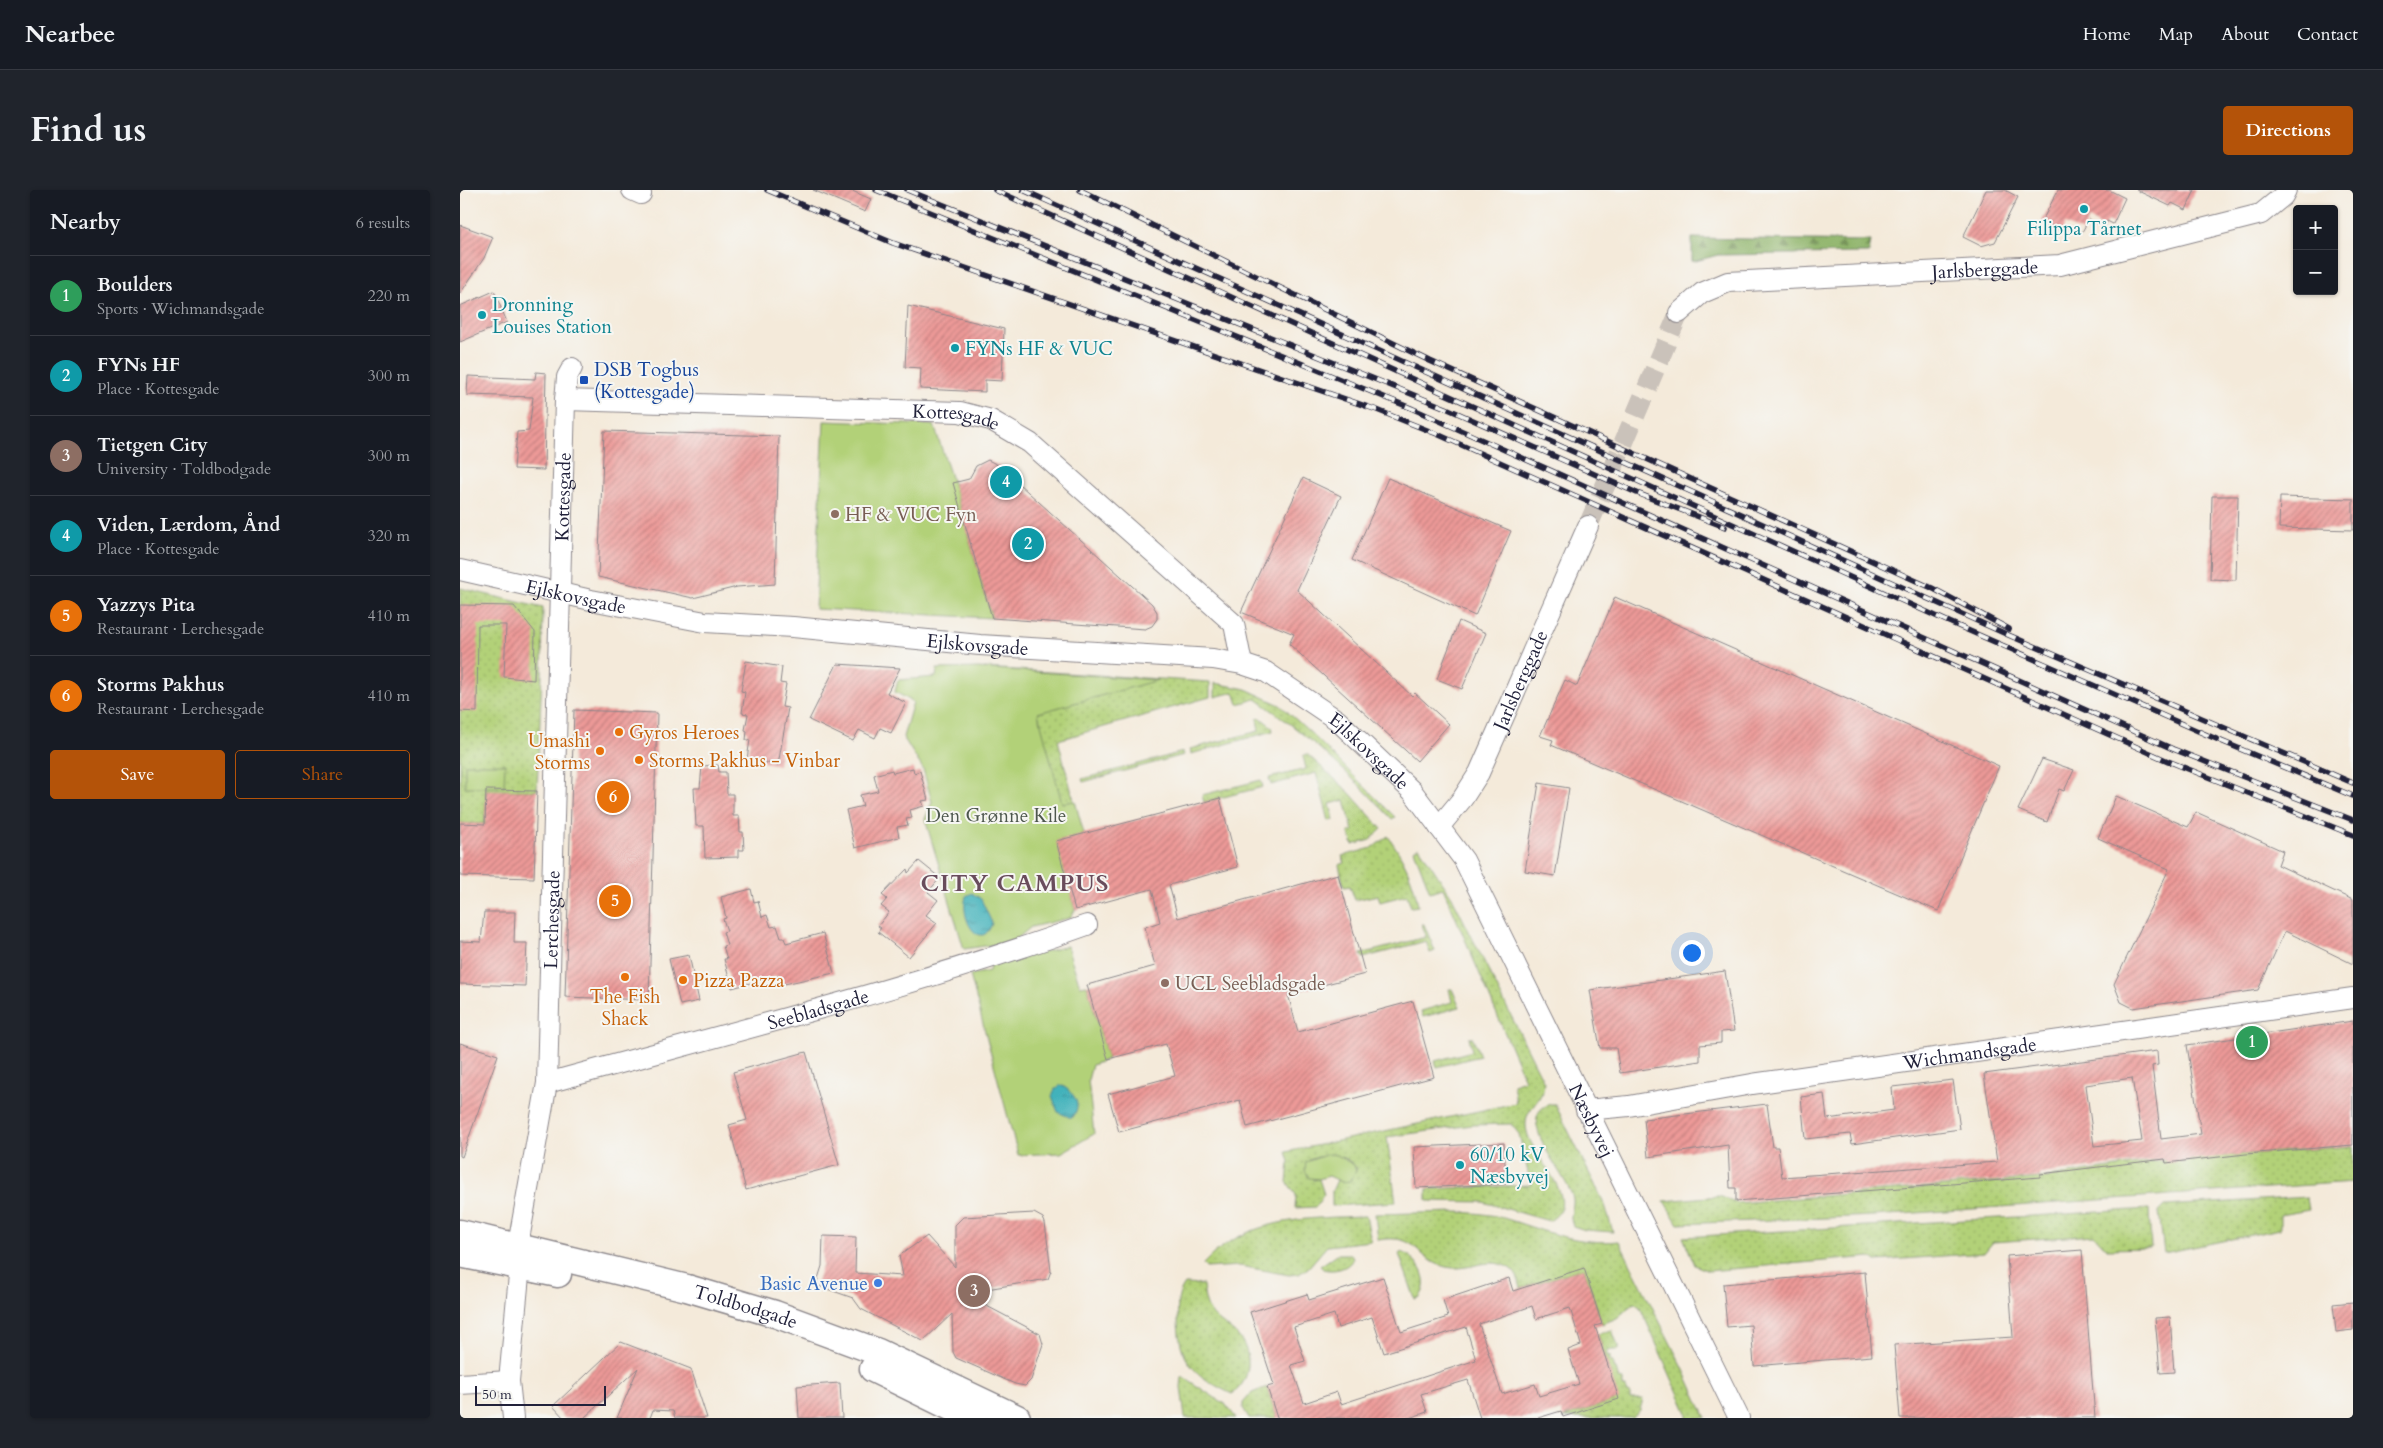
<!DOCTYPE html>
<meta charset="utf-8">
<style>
:root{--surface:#171b24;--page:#20242c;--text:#f1f3f6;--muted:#9ea1a6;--line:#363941;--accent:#b45309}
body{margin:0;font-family:Cardo,serif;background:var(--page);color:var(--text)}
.controls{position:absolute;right:15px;top:15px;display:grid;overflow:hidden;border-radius:5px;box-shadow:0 1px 4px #0004}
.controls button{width:45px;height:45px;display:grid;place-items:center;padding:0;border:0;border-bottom:1px solid var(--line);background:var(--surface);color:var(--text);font:25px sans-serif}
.scale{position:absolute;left:15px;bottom:12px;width:131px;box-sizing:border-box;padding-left:5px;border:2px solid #22223b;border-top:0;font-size:14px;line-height:18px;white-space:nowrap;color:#22223b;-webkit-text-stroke:4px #f6f6f2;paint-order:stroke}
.you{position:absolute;left:1231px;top:762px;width:18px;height:18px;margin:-12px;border:4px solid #fff;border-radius:50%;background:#1a73e8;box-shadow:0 0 0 8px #1a73e833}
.badge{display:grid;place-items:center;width:32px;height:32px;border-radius:50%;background:var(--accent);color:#fff;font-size:16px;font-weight:700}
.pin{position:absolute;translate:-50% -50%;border:2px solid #fff;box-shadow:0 1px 5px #0006}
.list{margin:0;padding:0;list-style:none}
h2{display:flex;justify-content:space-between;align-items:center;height:65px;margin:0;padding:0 20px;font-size:21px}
h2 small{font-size:16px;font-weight:400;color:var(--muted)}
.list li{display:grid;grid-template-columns:32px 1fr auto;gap:15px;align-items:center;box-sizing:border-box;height:80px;padding:0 20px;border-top:1px solid var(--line)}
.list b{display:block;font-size:19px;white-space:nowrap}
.list p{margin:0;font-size:16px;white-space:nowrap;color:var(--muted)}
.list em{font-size:16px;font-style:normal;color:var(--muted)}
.actions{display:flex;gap:10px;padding:15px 20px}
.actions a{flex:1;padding:11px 0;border:1px solid var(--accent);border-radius:5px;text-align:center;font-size:18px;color:var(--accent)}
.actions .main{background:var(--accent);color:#fff}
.map{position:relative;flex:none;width:1893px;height:1228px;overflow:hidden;border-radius:5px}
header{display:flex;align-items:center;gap:30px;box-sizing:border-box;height:70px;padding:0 25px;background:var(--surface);border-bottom:1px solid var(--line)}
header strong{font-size:24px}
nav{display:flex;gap:28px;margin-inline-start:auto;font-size:18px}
.intro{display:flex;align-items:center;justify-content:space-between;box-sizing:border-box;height:120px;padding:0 30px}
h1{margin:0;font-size:35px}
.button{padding:12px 22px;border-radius:5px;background:var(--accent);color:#fff;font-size:18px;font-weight:700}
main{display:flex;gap:30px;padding:0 30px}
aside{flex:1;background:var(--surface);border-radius:5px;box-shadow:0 1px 4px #0004}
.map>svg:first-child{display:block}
.grass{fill:url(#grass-dots);stroke:#6a7a5a}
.forest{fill:url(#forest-firs);stroke:#586a52}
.park{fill:#b2d178;stroke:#6a7a5a}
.water{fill:url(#water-ripples);stroke:#326a7b}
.building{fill:url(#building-hatch);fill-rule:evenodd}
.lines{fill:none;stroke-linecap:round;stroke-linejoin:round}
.minor-tunnel{stroke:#cac2ba;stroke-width:20;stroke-dasharray:20 10;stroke-linecap:butt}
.minor-casing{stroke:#8b868a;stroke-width:22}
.major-casing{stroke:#8b868a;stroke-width:29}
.minor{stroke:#fff;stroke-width:20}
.major{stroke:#fff;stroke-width:26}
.rail-casing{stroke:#22223b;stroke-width:5.5}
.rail{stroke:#f6f6f2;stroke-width:4;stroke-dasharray:11;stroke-linecap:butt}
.culture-dot{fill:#0f9aa8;stroke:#f6f6f2;stroke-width:2}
.transit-dot{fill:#1a4fb4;stroke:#f6f6f2;stroke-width:2}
.education-dot{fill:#8d6e63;stroke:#f6f6f2;stroke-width:2}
.food-dot{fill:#e8710a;stroke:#f6f6f2;stroke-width:2}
.shop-dot{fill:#3f7fe0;stroke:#f6f6f2;stroke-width:2}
.labels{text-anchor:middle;stroke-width:4;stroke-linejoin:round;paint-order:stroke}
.culture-label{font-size:19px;fill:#0d838f;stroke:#f6f6f2;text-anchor:start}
.street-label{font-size:19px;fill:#22223b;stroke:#f6f6f2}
.transit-label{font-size:19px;fill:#164399;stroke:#f6f6f2;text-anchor:start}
.education-label{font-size:19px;fill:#785e54;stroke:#f6f6f2;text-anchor:start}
.food-label{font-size:19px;fill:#c56008;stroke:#f6f6f2;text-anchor:start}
.park-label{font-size:19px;fill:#4d574d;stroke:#f6f6f2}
.shop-label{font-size:19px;fill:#366cbe;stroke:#f6f6f2;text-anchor:end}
.district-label{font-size:24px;font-weight:bold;letter-spacing:1px;fill:#694c5c;stroke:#f6f6f2}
</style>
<header>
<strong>Nearbee</strong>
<nav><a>Home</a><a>Map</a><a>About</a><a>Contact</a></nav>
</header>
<div class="intro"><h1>Find us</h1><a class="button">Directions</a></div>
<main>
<aside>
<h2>Nearby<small>6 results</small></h2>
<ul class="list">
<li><span class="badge" style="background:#2e9e5b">1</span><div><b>Boulders</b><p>Sports · Wichmandsgade</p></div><em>220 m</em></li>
<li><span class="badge" style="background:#0f9aa8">2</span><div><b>FYNs HF</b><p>Place · Kottesgade</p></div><em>300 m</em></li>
<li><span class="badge" style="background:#8d6e63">3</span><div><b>Tietgen City</b><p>University · Toldbodgade</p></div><em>300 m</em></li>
<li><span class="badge" style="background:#0f9aa8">4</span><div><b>Viden, Lærdom, Ånd</b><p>Place · Kottesgade</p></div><em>320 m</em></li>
<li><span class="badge" style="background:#e8710a">5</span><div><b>Yazzys Pita</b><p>Restaurant · Lerchesgade</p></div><em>410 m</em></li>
<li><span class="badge" style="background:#e8710a">6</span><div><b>Storms Pakhus</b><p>Restaurant · Lerchesgade</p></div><em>410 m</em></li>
</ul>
<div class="actions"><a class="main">Save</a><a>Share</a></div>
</aside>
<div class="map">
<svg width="1893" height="1228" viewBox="0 0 1893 1228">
<defs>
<pattern id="grass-dots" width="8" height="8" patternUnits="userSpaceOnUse" patternTransform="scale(1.25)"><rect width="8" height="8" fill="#b2d178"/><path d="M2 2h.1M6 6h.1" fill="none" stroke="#99b369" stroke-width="1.8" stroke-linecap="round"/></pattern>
<pattern id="forest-firs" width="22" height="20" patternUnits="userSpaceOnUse" patternTransform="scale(1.25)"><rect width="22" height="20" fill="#8db368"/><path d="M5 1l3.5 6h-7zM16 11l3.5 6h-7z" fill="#739157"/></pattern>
<pattern id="water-ripples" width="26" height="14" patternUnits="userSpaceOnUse" patternTransform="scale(1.25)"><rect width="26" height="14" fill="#42b2bb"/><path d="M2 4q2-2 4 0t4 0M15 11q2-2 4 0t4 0" fill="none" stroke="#379099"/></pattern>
<pattern id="building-hatch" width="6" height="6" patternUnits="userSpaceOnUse" patternTransform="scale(1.25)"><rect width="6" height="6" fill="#ed9a98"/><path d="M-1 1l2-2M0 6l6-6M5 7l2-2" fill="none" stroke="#c07d7d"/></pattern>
</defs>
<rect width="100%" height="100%" fill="#f6f6f2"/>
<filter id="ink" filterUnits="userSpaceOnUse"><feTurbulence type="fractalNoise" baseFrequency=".02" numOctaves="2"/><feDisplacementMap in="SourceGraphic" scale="10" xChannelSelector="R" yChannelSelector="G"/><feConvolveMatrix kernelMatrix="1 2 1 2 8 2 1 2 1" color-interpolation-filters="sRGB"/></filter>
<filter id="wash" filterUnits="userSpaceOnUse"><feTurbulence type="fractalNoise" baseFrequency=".0096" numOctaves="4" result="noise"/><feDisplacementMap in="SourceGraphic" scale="20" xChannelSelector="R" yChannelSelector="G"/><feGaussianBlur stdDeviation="1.12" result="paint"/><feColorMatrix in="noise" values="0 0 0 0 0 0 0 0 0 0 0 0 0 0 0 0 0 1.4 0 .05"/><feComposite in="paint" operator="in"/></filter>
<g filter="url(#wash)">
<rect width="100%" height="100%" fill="#f4eada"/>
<path class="grass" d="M0,398L83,418L82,484L77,601L26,600L25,634L0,633Z
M524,478L750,492V507L598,550L616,618L574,629Z
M755,493L786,499L820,515L852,544L935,627L932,629C890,584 847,544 796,509L778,514L774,502L755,507Z
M801,528L812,537L813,541L731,564L730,559L799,541L797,529Z
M723,562L724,565L623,592L622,589Z
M847,564L888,601L922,639L910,650L893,655L889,642L893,641L885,610L870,614L874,630L869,631L856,583L811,595L809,588L846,579L843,566Z
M801,590L803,597L744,612L742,605Z
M928,646C943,667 954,690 958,716L951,717L947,705L920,712L918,705L895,710L890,696L884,697L879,675L885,673L882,666L912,658Z
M959,657L992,707L1084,892C1084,912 1066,917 1066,933C1064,964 1128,1009 1089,1031L1023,1012L967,1011V999L1071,995L1059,944L1051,934L1012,935L927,947L936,1012L872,1016V1001L877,990L882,992L896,981V978C885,962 864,964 849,970L853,990L859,989L864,1004L856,1017L835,1018L836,1005L827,992L829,972L826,962L1056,913L1053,894L1065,890L983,698L970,702L954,660Z
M962,734H964L975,761L970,763L966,751L903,768L901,764L966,747Z
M989,799H992L1000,817L963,827L961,821L992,812Z
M1009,848H1013L1020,866L977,877L975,871L1012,861Z
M1090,914H1095L1145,1015L1153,1042L1125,1040L1113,1036C1108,1026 1114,1019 1113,1009C1109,987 1051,927 1090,914Z
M1893,956V992L1414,1026L1218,1034L1204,1011L1259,1006L1277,1013L1582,988L1698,971Z
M1847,1007L1849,1020L1820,1025V1039L1704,1063L1699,1022L1705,1016Z
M1689,1019L1691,1058L1647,1059L1634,1045L1533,1052L1524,1063L1416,1071L1411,1067L1248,1081L1235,1075L1223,1047Z
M997,1022C1015,1023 1033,1024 1050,1030C1087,1042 1119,1055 1159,1051L1224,1180L1246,1228H1227V1223L1180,1117L1174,1113L1157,1128L1142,1134L1124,1078L1061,1098C1058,1087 1055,1079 1043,1075C1025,1068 1006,1082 986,1077C953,1069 961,1043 918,1050L915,1024Z
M906,1026L911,1051L867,1056L848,1078L839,1084L829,1085L780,1076L746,1078L743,1074C786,1027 847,1028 906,1026Z
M941,1062C954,1065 967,1084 964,1097C964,1101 961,1105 959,1108L955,1109L939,1064Z
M877,1064H891L893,1069C888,1079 873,1082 863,1079L860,1076Z
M725,1094L743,1095C744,1104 745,1114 750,1121C757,1132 770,1137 779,1147C793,1164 791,1192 772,1204C734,1186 718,1171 718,1128C717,1115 717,1105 725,1094Z
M1152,1140L1159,1158L1158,1160H1147V1165L1150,1166V1172H1153V1178L1156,1179L1159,1189L1163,1190V1197H1166V1203H1170V1209H1183L1180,1220L1173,1228H1102L1158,1209L1138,1144Z
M722,1186L766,1215L776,1228H725L721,1197Z
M807,1197L817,1228H789L783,1218V1213L792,1203Z"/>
<path class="forest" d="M1232,48L1411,51L1409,63L1258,65L1232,72Z"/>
<path class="park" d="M364,231L474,235L493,293L532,428L355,419Z
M518,478L698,490L578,523L602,613L615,611L624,644L597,651L615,720L610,728L571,737L553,752L504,759L465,629L472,612L463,579L443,547L453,512L435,502L438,490L476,487L477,479Z
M5,574H45L44,597H5Z
M607,756L620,796L627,795L648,869L632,875L628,890L634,944L601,963L558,965L510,785L529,781L530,776Z
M868,964L877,965L894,975L896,981L890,991L882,992L869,986L859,989L849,988L845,980L846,972Z"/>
<path class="water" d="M512,703L521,709L532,733C523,762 499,733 506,706Z
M601,895C614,902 624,916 611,928L598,922L592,907L595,899Z"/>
<g id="blocks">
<path class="building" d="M353,0H390L411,9L405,22Z
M1526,0H1545L1558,7L1535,52L1521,56L1503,47Z
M1598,0H1649L1665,8L1653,34L1647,31L1644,37L1629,29L1622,42L1605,34L1602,41L1582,31Z
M1676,0H1735L1726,20L1712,13L1710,16Z
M0,35L33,47L24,68L0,104Z
M34,101L47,132L0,152V116Z
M448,116L544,139L542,191L525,190V202L460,199L461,178L445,177Z
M76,182L86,183L84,280L54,279L57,242L69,241L73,207L7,205L8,186L75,189Z
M144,241L319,246L315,394L277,397L233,408L138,387Z
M528,270L538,275L692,414L697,422V429L692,436L685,439L532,428L493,293L509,289L516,276Z
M843,288L881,306L837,400L952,506L955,503L989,534L957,571L829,454L834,444L781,422Z
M928,288L1051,341L1015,426L892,370Z
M1752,306H1778L1776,390L1750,389Z
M1820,307L1893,309V340L1819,338Z
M1155,407L1539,576L1478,721L1091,555L1093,550L1080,546L1105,490L1117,496Z
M0,415L54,416L75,442L74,490L44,487L46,435H18L17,522L0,521Z
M999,431L1026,443L1002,499L977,489Z
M286,471L322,477L320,493L326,494L322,517L328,518L318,575L287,569L290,550H286L287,541L285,540L288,524L282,523L285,502L281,501Z
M377,474L440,478L427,503L446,513L431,543L420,538L415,548L399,540L393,551L349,530Z
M114,520L197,523L189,810L105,807Z
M1582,569L1614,580L1604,601L1599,599L1587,632L1558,620Z
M258,575L259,582H266L267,604H273V626H279L280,642H283L284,660H278V667L245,668L244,636H236L234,598H240L242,576Z
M453,578L454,583L460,581L468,610L462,611L464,616L450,620L452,628L446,629L448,635L437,637L439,647L395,658L386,620L403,616L400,605L418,601L414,585L432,580L433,583Z
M1079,593L1109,598L1095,686L1065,681Z
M26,600L77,601L74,688L0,686V633L25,634Z
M1656,606L1728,637L1736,622L1823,661L1818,675L1893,710V774L1825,741L1798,800L1673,818L1661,812L1654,794L1709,679L1638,648Z
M760,608L778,677L709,695L718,728L878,684L905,784L828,804L838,842L953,811L974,887L787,937L780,910L659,942L648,904L715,886L706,854L648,869L627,795L695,776L685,737L700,732L692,699L615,720L596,651Z
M459,671L480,688L468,702L478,710L466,725L477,733L449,767L418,742L421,738L418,736L429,722L421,716L427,709L422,705L447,679L448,683Z
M291,699L294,712L298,711L302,727L307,725L311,737L317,736L321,748H324L326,753L363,743L374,783L320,795L318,786L272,798L264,769H267L263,756L267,755L263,742L267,741L263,729L266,728L261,707Z
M24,722H55L54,753H67L65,796L0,794V751L21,752Z
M229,765L239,811L220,815L209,769Z
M1265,781L1274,841L1261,842V853L1240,855V871L1160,883L1156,858H1140L1130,800Z
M1893,831V955L1786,964L1706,973L1705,969L1580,984V987L1276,1011V998H1270L1268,955L1188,967L1184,929L1307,914L1313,957H1318L1322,987L1537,972L1524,884L1697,861L1698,875L1692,876L1701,949L1741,944L1727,855ZM1672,888L1682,951L1634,956L1626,895Z
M0,853L38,865L2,967L0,966Z
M346,862L379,975L286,1000L269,935L287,930L273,882Z
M1493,890L1500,939L1392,954L1390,944L1345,949L1341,907L1364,904L1367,929L1434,920L1432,897Z
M1044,953L1046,994L956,998L954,957Z
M574,1023L583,1028L585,1033L591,1081L588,1089L502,1103L580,1144L583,1154L571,1190L565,1196L555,1194L496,1168L493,1162L492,1124L463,1151L401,1119L393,1108L356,1095L362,1076L363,1046L396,1047L395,1083L443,1086L439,1066L467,1046L495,1077V1035L503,1027Z
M1622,1060L1635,1228H1440L1434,1155L1553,1147L1547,1066Z
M1124,1078L1142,1134L1135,1136L1159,1209L1103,1227L1101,1221L1078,1228H1020L1008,1190L961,1204L967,1222L949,1228H817L807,1197L814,1195L790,1122L847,1104L849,1110L923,1087L941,1142L988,1127L983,1110L1049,1088L1053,1101ZM1072,1116L1076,1129L1110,1118L1121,1155L1108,1160L1119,1194L1079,1206L1075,1194L1042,1204L1019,1134ZM874,1124L878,1138L912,1127L924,1163L1006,1137L1016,1170L881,1214L877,1202L844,1213L831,1175L845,1171L834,1137Z
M1405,1082L1412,1166L1294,1176L1291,1135L1267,1137L1263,1094Z
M1893,1112V1140L1876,1142L1873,1114Z
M1710,1127L1714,1182L1700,1183L1695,1128Z
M161,1152L231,1179L247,1228H215L213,1221L193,1220L190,1228H157L178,1178L124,1228H104L93,1216Z
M380,1193L382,1228H339L337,1196Z"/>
</g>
</g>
<g filter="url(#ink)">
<use href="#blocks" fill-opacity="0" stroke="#8b868a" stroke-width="1"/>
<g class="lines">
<path class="minor-tunnel" d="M1128,336L1219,123"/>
<defs>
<g id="minor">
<path d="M172,0L181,4"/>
<path id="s1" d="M1219,123L1242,103L1268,92L1600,75L1801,24L1823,6L1826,0"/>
<path id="s2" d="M105,210L500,222L531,230L570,253L774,434L782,474"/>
<path id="s3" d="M0,380L131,410L245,432L333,437L520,455L753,469L782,474L806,482L877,530L952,601L1004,670L1279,1228"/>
<path id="s4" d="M979,637L1003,608L1019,583L1128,336"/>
<path id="s5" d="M87,893C268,843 451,798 627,735"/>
<path id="s6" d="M1126,920L1169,916L1292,894L1893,808"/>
<path id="s7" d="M58,1055L87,893L105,210L107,187L112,178"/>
<path d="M0,1194L49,1191"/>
<path d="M53,1228L49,1191L60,1075"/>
</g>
<g id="major">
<path id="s8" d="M0,1043L227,1098L315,1124L418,1162L557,1228"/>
<path d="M0,1064L98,1084"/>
<path d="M413,1179L513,1228"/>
</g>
</defs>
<use href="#minor" class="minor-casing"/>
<use href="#major" class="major-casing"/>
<use href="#minor" class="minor"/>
<use href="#major" class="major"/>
<defs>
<path id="rail" d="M307,0L433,53L917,220L977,244L1708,571L1893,645
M416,0L951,218L1713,559L1893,630
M447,0L986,218L1177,303L1265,337
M535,0L1489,432L1761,551L1893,606
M563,0L1546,444L1893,593
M620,0L970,171L1472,398L1549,439"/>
</defs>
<use href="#rail" class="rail-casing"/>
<use href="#rail" class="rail"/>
</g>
</g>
<g class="culture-dot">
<circle cx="1624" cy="19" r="5"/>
<circle cx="22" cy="125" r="5"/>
<circle cx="495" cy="158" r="5"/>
<circle cx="1000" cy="975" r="5"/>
</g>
<rect class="transit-dot" x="119" y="185" width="10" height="10" rx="2.5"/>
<g class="education-dot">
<circle cx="375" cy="324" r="5"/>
<circle cx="705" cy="793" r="5"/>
</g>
<g class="food-dot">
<circle cx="159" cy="542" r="5"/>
<circle cx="140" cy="561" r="5"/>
<circle cx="179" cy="570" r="5"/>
<circle cx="165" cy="787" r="5"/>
<circle cx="223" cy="790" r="5"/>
</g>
<circle class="shop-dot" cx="418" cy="1093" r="5"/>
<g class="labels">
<g class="culture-label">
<text x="1624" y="45" text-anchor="middle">Filippa Tårnet</text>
<text x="32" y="121">Dronning<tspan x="32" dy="22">Louises Station</tspan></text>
<text x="505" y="165">FYNs HF &amp; VUC</text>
<text x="1010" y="971">60/10 kV<tspan x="1010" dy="22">Næsbyvej</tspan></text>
</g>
<g class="street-label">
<text dy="7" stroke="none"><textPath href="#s1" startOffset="316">Jarlsberggade</textPath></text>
<text dy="7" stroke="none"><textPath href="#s2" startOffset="392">Kottesgade</textPath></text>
<text dy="7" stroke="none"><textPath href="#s7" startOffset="751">Kottesgade</textPath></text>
<text dy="7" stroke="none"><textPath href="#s3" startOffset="119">Ejlskovsgade</textPath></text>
<text dy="7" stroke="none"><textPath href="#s3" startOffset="524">Ejlskovsgade</textPath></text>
<text dy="7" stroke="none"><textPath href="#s4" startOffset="169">Jarlsberggade</textPath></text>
<text dy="7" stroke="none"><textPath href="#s3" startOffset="945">Ejlskovsgade</textPath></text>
<text dy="7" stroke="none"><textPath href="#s7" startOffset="328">Lerchesgade</textPath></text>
<text dy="7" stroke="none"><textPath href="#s5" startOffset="281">Seebladsgade</textPath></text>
<text dy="7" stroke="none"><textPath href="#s6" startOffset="388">Wichmandsgade</textPath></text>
<text dy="7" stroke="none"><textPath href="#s3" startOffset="1380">Næsbyvej</textPath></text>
<text dy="7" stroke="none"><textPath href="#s8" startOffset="295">Toldbodgade</textPath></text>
</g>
<g class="transit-label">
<text x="134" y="186">DSB Togbus<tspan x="134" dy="22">(Kottesgade)</tspan></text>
</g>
<g class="education-label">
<text x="385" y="331">HF &amp; VUC Fyn</text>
<text x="715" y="800">UCL Seebladsgade</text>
</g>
<g class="food-label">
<text x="169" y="549">Gyros Heroes</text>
<text x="130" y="557" text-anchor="end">Umashi<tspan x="130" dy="22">Storms</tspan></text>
<text x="189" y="577">Storms Pakhus - Vinbar</text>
<text x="233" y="797">Pizza Pazza</text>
<text x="165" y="813" text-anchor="middle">The Fish<tspan x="165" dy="22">Shack</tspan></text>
</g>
<g class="park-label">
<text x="536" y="632">Den Grønne Kile</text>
</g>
<g class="shop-label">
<text x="408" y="1100">Basic Avenue</text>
</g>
<g class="district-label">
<text x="555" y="701">CITY CAMPUS</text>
</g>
</g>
</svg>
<div class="controls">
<button>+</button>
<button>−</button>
</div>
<div class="scale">50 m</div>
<div class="you"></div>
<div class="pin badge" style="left:1792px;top:852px;background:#2e9e5b">1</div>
<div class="pin badge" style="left:568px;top:354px;background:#0f9aa8">2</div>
<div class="pin badge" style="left:514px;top:1101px;background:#8d6e63">3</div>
<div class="pin badge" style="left:546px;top:292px;background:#0f9aa8">4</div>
<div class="pin badge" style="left:155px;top:711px;background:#e8710a">5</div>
<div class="pin badge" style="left:153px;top:607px;background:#e8710a">6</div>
</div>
</main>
